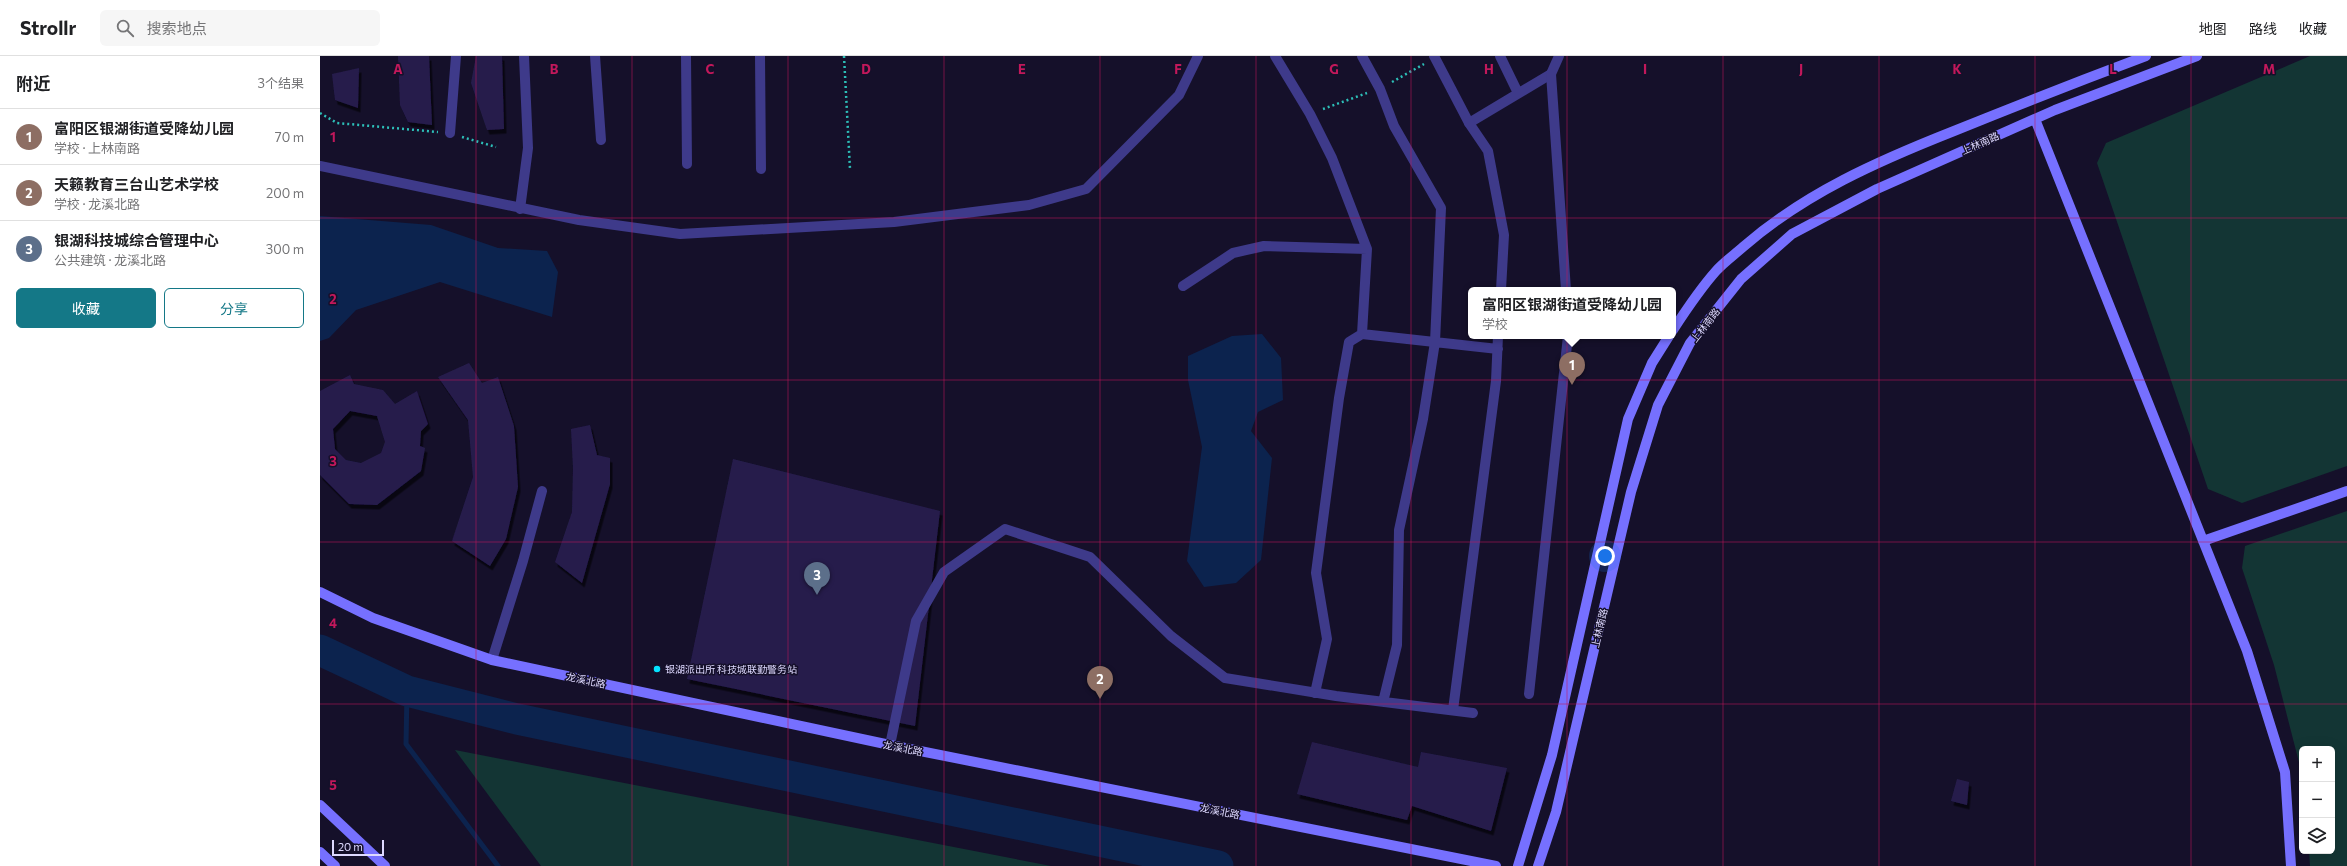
<!DOCTYPE html>
<html lang="zh">
<meta charset="utf-8">
<style>
:root{--surface:#fff;--page:#f6f6f6;--text:#202124;--muted:#757577;--line:#e0e0e0;--accent:#147887}
body{margin:0;font-family:Commissioner,"Noto Sans SC",sans-serif;background:var(--page);color:var(--text)}
.controls{position:absolute;right:12px;bottom:12px;display:grid;overflow:hidden;border-radius:6px;box-shadow:0 4px 16px #0002}
.controls button{width:36px;height:36px;display:grid;place-items:center;padding:0;border:0;border-bottom:1px solid var(--line);background:var(--surface);color:var(--text);font:20px sans-serif}
.scale{position:absolute;left:12px;bottom:10px;width:52px;box-sizing:border-box;padding-left:4px;border:2px solid #ded9ff;border-top:0;font-size:11px;line-height:14px;white-space:nowrap;color:#ded9ff;-webkit-text-stroke:3px #15102a;paint-order:stroke}
.you{position:absolute;left:1285px;top:500px;width:14px;height:14px;margin:-10px;border:3px solid #fff;border-radius:50%;background:#1a73e8;box-shadow:0 0 0 6px #1a73e833}
.badge{display:grid;place-items:center;width:26px;height:26px;border-radius:50%;background:var(--accent);color:#fff;font-size:13px;font-weight:700}
.pin{position:absolute;translate:-50% -33px;filter:drop-shadow(0 1px 2px #0008)}
.pin::after{content:'';position:absolute;top:21px;width:14px;height:12px;background:inherit;clip-path:polygon(0 0,100% 0,50% 100%)}
.popup{position:absolute;left:1148px;top:231px;width:208px;height:52px;box-sizing:border-box;display:grid;place-content:center;border-radius:6px;background:var(--surface);filter:drop-shadow(0 1px 3px #0005);font-size:13px;white-space:nowrap;color:var(--muted)}
.popup b{font-size:15px;color:var(--text)}
.popup::after{content:'';position:absolute;left:50%;top:100%;margin-left:-8px;border:8px solid transparent;border-top-color:var(--surface)}
.list{margin:0;padding:0;list-style:none}
h2{display:flex;justify-content:space-between;align-items:center;height:52px;margin:0;padding:0 16px;font-size:17px}
h2 small{font-size:13px;font-weight:400;color:var(--muted)}
.list li{display:grid;grid-template-columns:26px 1fr auto;gap:12px;align-items:center;box-sizing:border-box;height:56px;padding:0 16px;border-top:1px solid var(--line)}
.list b{display:block;font-size:15px;white-space:nowrap}
.list p{margin:0;font-size:13px;white-space:nowrap;color:var(--muted)}
.list em{font-size:13px;font-style:normal;color:var(--muted)}
.actions{display:flex;gap:8px;padding:12px 16px}
.actions a{flex:1;padding:9px 0;border:1px solid var(--accent);border-radius:6px;text-align:center;font-size:14px;color:var(--accent)}
.actions .main{background:var(--accent);color:#fff}
.icon{flex:none;width:22px;height:22px;fill:none;stroke:currentColor;stroke-width:2;stroke-linecap:round;stroke-linejoin:round}
.map{position:relative;flex:none;width:2027px;height:810px;overflow:hidden}
header{display:flex;align-items:center;gap:24px;box-sizing:border-box;height:56px;padding:0 20px;background:var(--surface);border-bottom:1px solid var(--line)}
header strong{font-size:19px}
nav{display:flex;gap:22px;margin-inline-start:auto;font-size:14px}
.search{width:280px;height:36px;background:var(--page);display:flex;align-items:center;gap:10px;box-sizing:border-box;padding:0 14px;border-radius:6px;color:var(--muted);font-size:15px}
main{display:flex}
aside{flex:1;background:var(--surface)}
.map>svg:first-child{display:block}
.green{fill:#133534}
.water{fill:#0c234e}
.lines{fill:none;stroke-linecap:round;stroke-linejoin:round}
.stream{stroke:#0c234e;stroke-width:5}
.river{stroke:#0c234e;stroke-width:31}
.building{fill:#261c4c;fill-rule:evenodd;filter:url(#shadow)}
.path{stroke:#2dbfb8;stroke-width:2.5;stroke-dasharray:2 3;stroke-linecap:butt}
.lane{stroke:#3e3a8a;stroke-width:10}
.street{stroke:#3e3a8a;stroke-width:10}
.secondary{stroke:#7670ff;stroke-width:10}
.grid{fill:none;stroke:#c2185b;stroke-width:1;stroke-opacity:0.55}
.poi-dot{fill:#05e3ff;stroke:#15102a;stroke-width:1.5}
.labels{text-anchor:middle;stroke-width:3;stroke-linejoin:round;paint-order:stroke}
.street-label{font-size:10px;fill:#ded9ff;stroke:#15102a}
.poi-label{font-size:10px;fill:#ded9ff;stroke:#15102a;text-anchor:start}
.grid-label{font-size:13px;text-anchor:middle;font-weight:bold;fill:#c2185b;stroke:#15102a;stroke-width:3;stroke-linejoin:round;paint-order:stroke}
</style>
<header>
<strong>Strollr</strong>
<div class="search"><svg class="icon" aria-label="search" viewBox="0 0 24 24"><circle cx="10" cy="10" r="6"/><path d="M15 15l6 6"/></svg>搜索地点</div>
<nav><a>地图</a><a>路线</a><a>收藏</a></nav>
</header>
<main>
<aside>
<h2>附近<small>3个结果</small></h2>
<ul class="list">
<li><span class="badge" style="background:#8d6e63">1</span><div><b>富阳区银湖街道受降幼儿园</b><p>学校 · 上林南路</p></div><em>70 m</em></li>
<li><span class="badge" style="background:#8d6e63">2</span><div><b>天籁教育三台山艺术学校</b><p>学校 · 龙溪北路</p></div><em>200 m</em></li>
<li><span class="badge" style="background:#5c6f8a">3</span><div><b>银湖科技城综合管理中心</b><p>公共建筑 · 龙溪北路</p></div><em>300 m</em></li>
</ul>
<div class="actions"><a class="main">收藏</a><a>分享</a></div>
</aside>
<div class="map">
<svg width="2027" height="810" viewBox="0 0 2027 810">
<defs>
<filter id="shadow"><feDropShadow dx="2.5" dy="4.5" stdDeviation="0" flood-color="#0009"/></filter>
</defs>
<rect width="100%" height="100%" fill="#15102a"/>
<path class="green" d="M1990,0H2027V410L1922,447L1888,433L1777,107L1786,87Z
M2027,455V810H1990L1989,795H2012V693H1982V718L1954,609L1922,512L1925,490Z
M135,694L731,810H221Z"/>
<path class="water" d="M0,160L111,169L178,192L227,195L238,216L232,261L120,226L36,254L9,282L0,285Z
M942,278L961,302L963,344L938,356L931,375L952,402L941,504L916,527L884,531L867,505L882,391L868,324V300L912,280Z"/>
<g class="lines">
<path class="stream" d="M87,635L86,688L178,810"/>
<path class="river" d="M0,594L87,635L197,663L898,810"/>
</g>
<path class="building" d="M78,0H109L112,69L88,66L80,49Z
M156,0H182L184,73L167,74L151,27Z
M39,12L38,52L15,44L12,18Z
M149,307L162,327L178,321L194,370L198,431L186,483L170,510L132,485L153,421L148,364L118,321Z
M30,319L34,328L63,334L75,348L97,335L108,368L101,375L100,390L105,392L101,415L57,449L29,448L0,419V335ZM30,355L57,360L65,386L61,397L41,407L26,404L15,393L13,373Z
M270,369L277,399L290,402V428L262,527L235,506L252,456L253,412L251,373Z
M413,403L620,455L595,670L367,623Z
M992,686L1098,711L1101,696L1187,712L1171,775L1092,750L1087,764L977,738Z
M1637,723L1649,726L1647,749L1631,745Z"/>
<g class="lines">
<path class="path" d="M524,0L530,113
M1072,26L1104,8
M1003,53L1047,37
M0,57L17,67L118,76
M142,81L176,91"/>
<path class="lane" d="M1180,0L1198,37
M1149,67L1231,18
M172,604L203,505L222,435"/>
<path class="street" d="M275,0L281,84
M366,0L367,108
M440,0L441,113
M955,0L990,58L1012,102L1047,193L1042,278L1029,286L1019,342L996,517L1007,583L995,637
M1042,0L1060,33L1074,70L1121,152L1115,286L1103,363L1079,474L1077,589L1063,646
M1114,0L1149,67L1168,95L1184,179L1181,234
M1239,0L1231,18L1246,234
M130,77L136,0
M0,110L259,164L360,178L574,166L709,149L766,133L859,39L878,0
M200,153L208,92L204,0
M863,230L913,197L944,190L1047,193
M1042,278L1178,293
M1209,638L1248,280
M1133,654L1176,325L1178,280
M570,689L596,565L624,516L685,473L770,501L851,580L905,622L1016,640L1153,657"/>
<path class="secondary" d="M1715,63L1927,595L1965,716L1971,810
M1353,274C1366,254 1380,233 1396,215C1404,206 1414,199 1423,191C1485,137 1558,105 1634,75C1698,49 1762,24 1826,0
M1883,485L2027,435
M0,536L53,562L172,604L570,689L1176,810
M0,749L65,810
M0,796L15,810
M1198,810L1232,699L1308,363L1332,307L1349,280
M1218,810L1236,756L1311,436L1338,349L1370,287L1421,223L1472,178L1557,133L1735,54L1877,0"/>
</g>
<path class="grid" d="M156,0V810M312,0V810M468,0V810M624,0V810M780,0V810M936,0V810M1091,0V810M1247,0V810M1403,0V810M1559,0V810M1715,0V810M1871,0V810M0,162H2027M0,324H2027M0,486H2027M0,648H2027"/>
<circle class="poi-dot" cx="337" cy="613" r="4"/>
<g class="labels">
<g class="street-label">
<text transform="translate(1660 87) rotate(-24)" y="4">上林南路</text>
<text transform="translate(1385 269) rotate(-52)" y="4">上林南路</text>
<text transform="translate(1279 572) rotate(-77)" y="4">上林南路</text>
<text transform="translate(266 624) rotate(12)" y="4">龙溪北路</text>
<text transform="translate(583 692) rotate(11)" y="4">龙溪北路</text>
<text transform="translate(900 755) rotate(11)" y="4">龙溪北路</text>
</g>
<g class="poi-label">
<text x="345" y="617">银湖派出所 科技城联勤警务站</text>
</g>
</g>
<g class="grid-label">
<text x="78" y="18">A</text>
<text x="234" y="18">B</text>
<text x="390" y="18">C</text>
<text x="546" y="18">D</text>
<text x="702" y="18">E</text>
<text x="858" y="18">F</text>
<text x="1014" y="18">G</text>
<text x="1169" y="18">H</text>
<text x="1325" y="18">I</text>
<text x="1481" y="18">J</text>
<text x="1637" y="18">K</text>
<text x="1793" y="18">L</text>
<text x="1949" y="18">M</text>
<text x="13" y="86">1</text>
<text x="13" y="248">2</text>
<text x="13" y="410">3</text>
<text x="13" y="572">4</text>
<text x="13" y="734">5</text>
</g>
</svg>
<div class="controls">
<button>+</button>
<button>−</button>
<button><svg class="icon" aria-label="layers" viewBox="0 0 24 24"><path d="M12 4l9 5-9 5-9-5zM3 14l9 5 9-5"/></svg></button>
</div>
<div class="scale">20 m</div>
<div class="you"></div>
<div class="pin badge" style="left:1252px;top:329px;background:#8d6e63">1</div>
<div class="popup"><b>富阳区银湖街道受降幼儿园</b>学校</div>
<div class="pin badge" style="left:780px;top:643px;background:#8d6e63">2</div>
<div class="pin badge" style="left:497px;top:539px;background:#5c6f8a">3</div>
</div>
</main>
